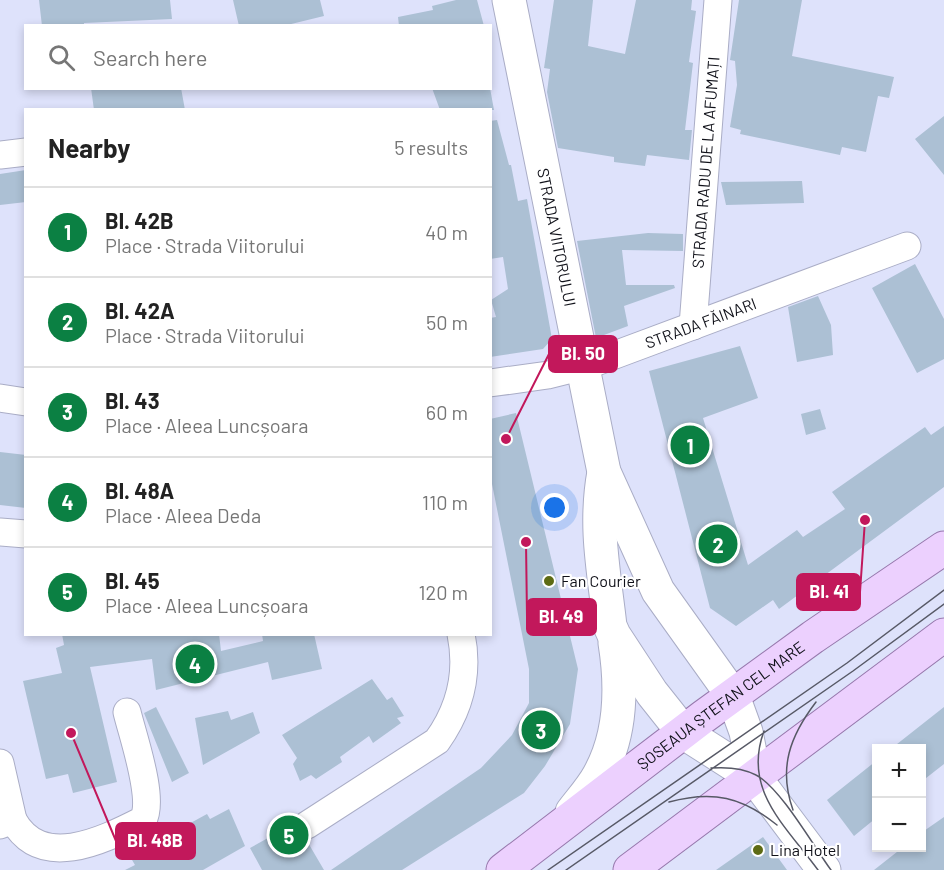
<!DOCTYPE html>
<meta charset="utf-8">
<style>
:root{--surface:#fff;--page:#f2f2f2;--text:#222;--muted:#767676;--line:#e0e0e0;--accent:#0b8043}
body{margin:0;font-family:Barlow,sans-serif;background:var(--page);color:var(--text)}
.controls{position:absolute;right:18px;bottom:18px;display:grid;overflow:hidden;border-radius:0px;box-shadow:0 3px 9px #0003}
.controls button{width:54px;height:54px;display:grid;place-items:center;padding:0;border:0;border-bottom:2px solid var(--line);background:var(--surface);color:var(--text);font:30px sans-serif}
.you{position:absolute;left:555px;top:508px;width:21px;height:21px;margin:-15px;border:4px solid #fff;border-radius:50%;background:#1a73e8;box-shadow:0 0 0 9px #1a73e833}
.badge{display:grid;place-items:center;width:39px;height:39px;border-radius:50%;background:var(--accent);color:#fff;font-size:20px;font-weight:700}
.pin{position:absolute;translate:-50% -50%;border:3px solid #fff;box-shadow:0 2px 6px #0006}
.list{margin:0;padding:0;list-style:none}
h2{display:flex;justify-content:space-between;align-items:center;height:78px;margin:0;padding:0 24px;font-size:26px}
h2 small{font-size:20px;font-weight:400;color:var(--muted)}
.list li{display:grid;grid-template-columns:39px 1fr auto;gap:18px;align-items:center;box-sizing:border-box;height:90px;padding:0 24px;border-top:2px solid var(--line)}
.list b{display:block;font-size:22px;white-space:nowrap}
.list p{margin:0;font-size:20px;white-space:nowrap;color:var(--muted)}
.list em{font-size:20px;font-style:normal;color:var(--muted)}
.icon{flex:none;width:33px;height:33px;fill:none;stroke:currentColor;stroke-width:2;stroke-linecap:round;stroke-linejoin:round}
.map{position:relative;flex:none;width:944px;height:870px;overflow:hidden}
.search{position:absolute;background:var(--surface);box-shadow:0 3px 9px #0003;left:24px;top:24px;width:468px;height:66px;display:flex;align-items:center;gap:15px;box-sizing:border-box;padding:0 21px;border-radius:0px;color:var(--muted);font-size:22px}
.panel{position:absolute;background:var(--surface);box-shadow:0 3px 9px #0003;left:24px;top:108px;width:468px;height:528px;border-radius:0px}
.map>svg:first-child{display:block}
.building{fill:#acc0d4}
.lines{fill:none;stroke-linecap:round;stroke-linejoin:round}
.minor-casing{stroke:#aaadc6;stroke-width:29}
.tertiary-casing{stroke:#aaadc6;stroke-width:35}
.primary-casing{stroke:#9779ad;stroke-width:35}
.minor{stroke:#fff;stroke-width:27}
.tertiary{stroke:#fff;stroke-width:33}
.primary{stroke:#ecd0fe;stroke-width:33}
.tram{stroke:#575966;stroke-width:1.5}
.poi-dot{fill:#5d6b14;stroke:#fff;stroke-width:2}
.labels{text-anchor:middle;stroke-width:4.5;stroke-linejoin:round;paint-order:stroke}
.street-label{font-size:16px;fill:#101119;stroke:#fff}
.poi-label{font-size:16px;fill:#101119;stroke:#fff;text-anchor:start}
.leader{fill:none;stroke:#c2185b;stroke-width:2}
.callout-dot{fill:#c2185b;stroke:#fff;stroke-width:2}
.callout{fill:#c2185b;stroke:#c2185b;stroke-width:2}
.callout-label{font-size:18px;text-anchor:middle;font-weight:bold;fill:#fff}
</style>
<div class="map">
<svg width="944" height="870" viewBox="0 0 944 870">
<rect width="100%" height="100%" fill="#dee2fb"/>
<path class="building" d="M39,0H170L172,19L84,23V26H42Z
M233,0H320L324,16L283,26H239Z
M456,0H477L484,26H399L398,17L433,10L432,6Z
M554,0H593L588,46L625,54L636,0H692L691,10L696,11L689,62L693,63L685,130H692L689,160L647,155L645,166L614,162V157L558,148L547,92L550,69L544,68Z
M739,0H802L792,56L894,77L889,98L878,96L866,152L842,147L840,155L740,134L741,130L730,127L737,85L735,61L730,60Z
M91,88H181L185,110H94Z
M432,88H490L494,110H440Z
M944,116V175L915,139Z
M497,120L509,165H511L518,201L527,199L552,339L543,349L490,357V318L496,317L491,300L508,289L503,257L490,259V121Z
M26,170V202L0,205V174Z
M802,181L804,203L726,205L721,182Z
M648,233L683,234V251L622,250L626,285H674L675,288L624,306L628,326L596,338L577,241Z
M915,264L944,319V359L917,373L872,288Z
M818,296L831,325L833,355L797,362L788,307Z
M740,346L758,398L703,418L748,565L797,530L803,537L845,509L832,492L925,427L931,435L944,426V487L779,609L773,600L736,626L710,608L649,371Z
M820,409L826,429L806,435L801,414Z
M516,413L578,669L570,724L545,766L524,793L402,870H331L481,768L512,735L529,703V669L490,474V419Z
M0,452L26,455V508L0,505Z
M62,634H219L221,651L263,641L262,634H314L322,669L272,680L268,662L156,690L152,659L90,667L117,782L73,793L68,774L46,779L23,681L62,673L56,648L64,645Z
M372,679L387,700L392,697L404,716L397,718L401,723L373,743L369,736L340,757L342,762L316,779L311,775L300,781L293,764L297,758L282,735Z
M156,707L189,773L172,782L144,713Z
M944,707V764L921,782V748H892Z
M228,711L231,720L253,712L260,733L203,765L195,718Z
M876,761V818L854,836L827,800Z
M229,809L245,846L203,870H125L135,865L128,853L148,842L154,854L190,835L185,826L207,814L210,819Z
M944,817V870H874L902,848H921V833Z
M291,825L294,834L307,841L324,870H262L250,848Z
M763,837L787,870H716Z"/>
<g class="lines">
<defs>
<g id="minor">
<path d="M0,155L26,152"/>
<path id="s1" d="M693,326L718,0"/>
<path id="s2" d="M490,383L548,375L588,365L907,246"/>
<path d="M0,398L26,402"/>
<path d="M0,532L26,534"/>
<path d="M0,763L13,820L0,825"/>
<path d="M13,820C41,870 100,842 143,820C155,799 133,737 127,712"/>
<path d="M307,825L437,741C460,709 469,673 461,634"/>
</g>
<g id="tertiary">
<path id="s3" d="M509,0L604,472L658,591L733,696L746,732L755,778"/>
<path d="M604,472C594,526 604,572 610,626L614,635L652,693L683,732L755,778L824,870"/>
<path d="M572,812C581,800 592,788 599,775C622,734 622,687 615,643"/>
</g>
<g id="primary">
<path id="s4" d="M503,870L703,717L813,637L944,548"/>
<path d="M630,870L944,635"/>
</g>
</defs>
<use href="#minor" class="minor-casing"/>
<use href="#tertiary" class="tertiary-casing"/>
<use href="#primary" class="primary-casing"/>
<use href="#minor" class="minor"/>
<use href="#tertiary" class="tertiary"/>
<use href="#primary" class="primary"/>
<path class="tram" d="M764,731C742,790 786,826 818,870
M711,768C725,767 743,768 756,775C780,787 814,847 831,870
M669,802C713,790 742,797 777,825
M793,810C778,768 790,736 816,702
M548,870L847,663L944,590
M566,870L853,671L944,604"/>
</g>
<g class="poi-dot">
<circle cx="549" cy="581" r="6"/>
<circle cx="758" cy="850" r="6"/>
</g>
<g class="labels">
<g class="street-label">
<text dy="6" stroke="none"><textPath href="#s1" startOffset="164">STRADA RADU DE LA AFUMAȚI</textPath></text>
<text dy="6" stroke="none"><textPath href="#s3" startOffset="242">STRADA VIITORULUI</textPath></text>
<text dy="6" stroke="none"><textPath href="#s2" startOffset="220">STRADA FĂINARI</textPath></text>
<text dy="6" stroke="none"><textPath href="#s4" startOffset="273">ȘOSEAUA ȘTEFAN CEL MARE</textPath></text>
</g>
<g class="poi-label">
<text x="561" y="587">Fan Courier</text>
<text x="770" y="856">Lina Hotel</text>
</g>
</g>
<path class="leader" d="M506 439L549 354M865 520L860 592M526 542L527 617M71 733L116 841"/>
<g class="callout-dot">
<circle cx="506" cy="439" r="6"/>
<circle cx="865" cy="520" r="6"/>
<circle cx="526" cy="542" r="6"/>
<circle cx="71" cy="733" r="6"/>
</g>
<g class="callout">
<rect x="549" y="336" width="68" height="36" rx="6"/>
<rect x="797" y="574" width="63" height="36" rx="6"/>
<rect x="527" y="599" width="69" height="36" rx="6"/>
<rect x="116" y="823" width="79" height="36" rx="6"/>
</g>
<g class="callout-label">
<text x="583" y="360">Bl. 50</text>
<text x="829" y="598">Bl. 41</text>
<text x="561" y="623">Bl. 49</text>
<text x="155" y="847">Bl. 48B</text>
</g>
</svg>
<div class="controls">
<button>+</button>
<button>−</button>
</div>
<div class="you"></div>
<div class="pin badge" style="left:690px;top:445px">1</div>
<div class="pin badge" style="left:718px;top:544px">2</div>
<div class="pin badge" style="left:541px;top:730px">3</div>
<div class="pin badge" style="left:195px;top:664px">4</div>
<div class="pin badge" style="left:289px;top:835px">5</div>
<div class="search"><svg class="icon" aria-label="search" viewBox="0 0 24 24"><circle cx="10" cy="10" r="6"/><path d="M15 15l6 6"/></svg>Search here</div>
<section class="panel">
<h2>Nearby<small>5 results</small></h2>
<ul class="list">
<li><span class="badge">1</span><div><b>Bl. 42B</b><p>Place · Strada Viitorului</p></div><em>40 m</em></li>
<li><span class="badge">2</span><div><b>Bl. 42A</b><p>Place · Strada Viitorului</p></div><em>50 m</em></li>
<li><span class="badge">3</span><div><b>Bl. 43</b><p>Place · Aleea Luncșoara</p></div><em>60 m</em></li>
<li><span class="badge">4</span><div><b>Bl. 48A</b><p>Place · Aleea Deda</p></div><em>110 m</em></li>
<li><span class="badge">5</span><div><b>Bl. 45</b><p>Place · Aleea Luncșoara</p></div><em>120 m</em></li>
</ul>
</section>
</div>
